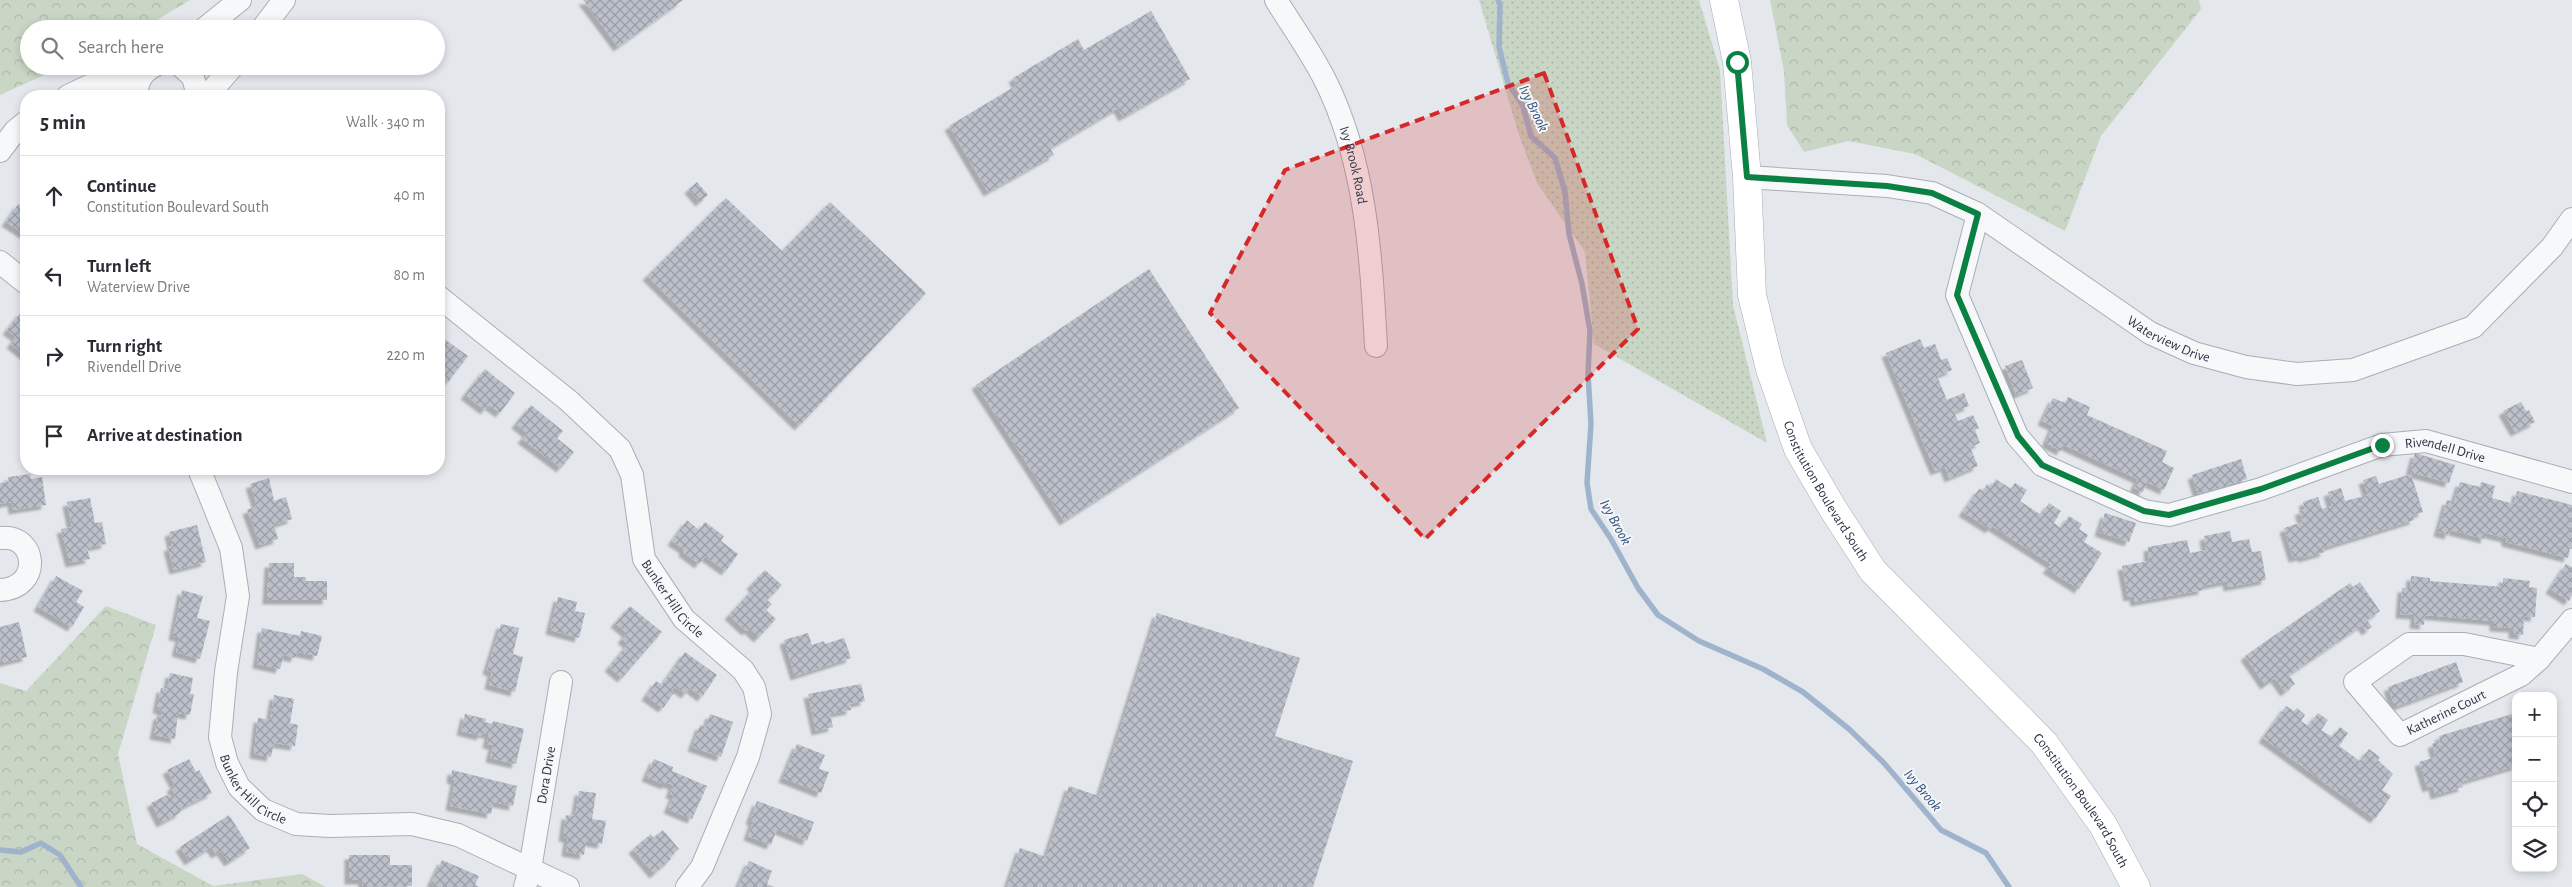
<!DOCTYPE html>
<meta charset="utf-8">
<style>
:root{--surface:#fff;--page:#f7f7f7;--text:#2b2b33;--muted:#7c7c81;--line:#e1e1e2}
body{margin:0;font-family:"Alegreya Sans",sans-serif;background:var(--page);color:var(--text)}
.controls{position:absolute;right:15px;bottom:15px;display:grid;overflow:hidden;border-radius:10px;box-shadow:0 2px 8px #0003}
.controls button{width:45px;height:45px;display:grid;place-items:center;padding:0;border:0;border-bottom:1px solid var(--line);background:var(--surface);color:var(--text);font:25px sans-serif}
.stop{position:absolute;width:15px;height:15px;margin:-11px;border:4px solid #0b8043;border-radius:50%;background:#fff}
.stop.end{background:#0b8043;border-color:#fff;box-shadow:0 1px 5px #0008}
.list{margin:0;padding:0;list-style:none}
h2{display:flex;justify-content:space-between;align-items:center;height:65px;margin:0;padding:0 20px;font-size:21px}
h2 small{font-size:16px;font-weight:400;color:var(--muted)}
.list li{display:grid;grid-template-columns:32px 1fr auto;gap:15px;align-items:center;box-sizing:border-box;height:80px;padding:0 20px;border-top:1px solid var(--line)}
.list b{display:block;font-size:19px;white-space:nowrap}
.list p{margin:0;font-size:16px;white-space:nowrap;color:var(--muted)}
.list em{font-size:16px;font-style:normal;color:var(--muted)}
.icon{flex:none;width:28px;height:28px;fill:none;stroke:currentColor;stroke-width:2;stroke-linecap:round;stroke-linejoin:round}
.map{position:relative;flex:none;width:2572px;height:887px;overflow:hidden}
.search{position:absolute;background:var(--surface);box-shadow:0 2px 8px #0003;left:20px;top:20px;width:425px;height:55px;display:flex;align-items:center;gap:12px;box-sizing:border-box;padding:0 18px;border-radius:28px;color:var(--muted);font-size:19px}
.panel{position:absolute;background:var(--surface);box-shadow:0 2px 8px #0003;left:20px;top:90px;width:425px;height:385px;border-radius:20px}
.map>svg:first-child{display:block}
.forest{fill:url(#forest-crowns)}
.park{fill:url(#park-dots)}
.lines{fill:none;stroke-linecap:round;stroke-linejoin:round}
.stream{stroke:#9fb4cc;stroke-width:5.5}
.building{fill:url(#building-cross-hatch);filter:url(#shadow)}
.minor-casing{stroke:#a9aeb7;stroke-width:24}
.secondary-casing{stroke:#a9aeb7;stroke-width:29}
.minor{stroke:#f7f8fa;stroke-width:22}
.secondary{stroke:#fff;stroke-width:28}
.route{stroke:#0b8043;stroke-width:6}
.marked{fill:#d62828;fill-opacity:0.2;stroke:#d62828;stroke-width:4;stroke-dasharray:10 6;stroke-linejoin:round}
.labels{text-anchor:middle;stroke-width:4;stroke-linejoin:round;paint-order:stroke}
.street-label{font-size:14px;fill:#2b3445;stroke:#f4f6f9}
.water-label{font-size:15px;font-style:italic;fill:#34527a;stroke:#f4f6f9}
</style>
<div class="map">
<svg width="2572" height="887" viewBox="0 0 2572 887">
<defs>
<pattern id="forest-crowns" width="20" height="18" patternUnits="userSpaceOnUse" patternTransform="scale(1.25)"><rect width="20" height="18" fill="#c9d6c5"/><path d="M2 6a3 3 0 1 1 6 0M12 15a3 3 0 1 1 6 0" fill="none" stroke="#adb8ab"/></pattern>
<pattern id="park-dots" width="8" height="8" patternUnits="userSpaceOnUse" patternTransform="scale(1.25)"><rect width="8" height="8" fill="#c9d6c5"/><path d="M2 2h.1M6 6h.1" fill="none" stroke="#adb8ab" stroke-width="1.8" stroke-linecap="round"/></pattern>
<pattern id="building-cross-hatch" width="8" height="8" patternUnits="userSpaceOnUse" patternTransform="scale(1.25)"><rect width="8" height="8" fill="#bbc0ca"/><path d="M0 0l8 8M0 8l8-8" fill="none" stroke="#989da6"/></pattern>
<filter id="shadow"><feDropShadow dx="-4.5" dy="4.5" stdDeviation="1" flood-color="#0004"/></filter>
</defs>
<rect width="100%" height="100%" fill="#e4e7ec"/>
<path class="forest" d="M0,0H190L142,29H29V66H64L0,95Z
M1770,0H2199L2201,9L2101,136L2065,231L1915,154L1849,141L1804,152L1787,125L1784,71Z
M106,606L156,625L118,754L137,844L213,886L302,874L326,887H0V683L26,691Z"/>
<path class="park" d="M1479,0H1699L1720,70L1733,305L1767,443L1594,344L1585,252L1537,183L1519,135Z"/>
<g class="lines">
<path class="stream" d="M1498,0L1500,5L1499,47L1508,83L1523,106L1531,136L1555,158L1565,192L1569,234L1582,284L1590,331L1588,374L1591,424L1587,483L1591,509L1611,539L1638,588L1658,615L1699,641L1763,669L1803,692L1849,729L1884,763L1941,830L1986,853L2009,887
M0,850L21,852L41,843L60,855L81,887"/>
</g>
<path class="building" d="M583,0H683L618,47Z
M1151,11L1190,79L1123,117L1118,108L1050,148L1054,155L988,192L949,126L1017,85L1013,78L1078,39L1084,50Z
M697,182L708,195L700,202L689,189Z
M726,198L782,251L830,202L926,293L799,426L647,276Z
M18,204L26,209V235L6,222Z
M1149,269L1239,408L1064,521L976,385Z
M21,312L26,316V356L11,344L16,337L7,330Z
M439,335L468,356L448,382L439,375Z
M1920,339L1924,348L1935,344L1941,360L1947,358L1952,370L1937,376L1947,400L1964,393L1969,406L1954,412L1958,421L1973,415L1979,428L1975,430L1980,443L1970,447L1978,466L1949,478L1945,467L1935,471L1886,353Z
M2022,360L2033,388L2016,395L2005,366Z
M485,369L515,393L500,413L489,405L485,410L465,395Z
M2068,397L2090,407L2087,415L2167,451L2162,462L2174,468L2164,490L2147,482L2143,492L2134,488L2138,479L2064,445L2061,451L2046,443L2053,426L2042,421L2053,398L2065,403Z
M2521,402L2526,411L2529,410L2535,422L2515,432L2503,411Z
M531,405L563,431L557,438L574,452L561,468L522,439L527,433L516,424Z
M2415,453L2455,465L2449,483L2410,472Z
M2241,459L2247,479L2198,494L2192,475Z
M30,474L31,479L42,477L46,505L13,510L12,502L0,504V483L9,482L8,477Z
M2411,474L2423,512L2413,515L2414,520L2323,548L2325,552L2303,558L2302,556L2293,558L2284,528L2303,522L2299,511L2305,509L2303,502L2318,497L2322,509L2332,506L2328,492L2341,488L2345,501L2368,495L2363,480L2376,476L2379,484Z
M269,478L274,501L286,497L292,519L274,525L278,539L260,545L247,510L257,506L250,484Z
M1996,479L2011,489L2015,483L2027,490L2020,501L2041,515L2049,503L2061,511L2054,523L2061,528L2069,516L2082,524L2079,529L2088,535L2084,542L2102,553L2079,589L2047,569L2051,564L1992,526L1990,529L1963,512L1979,489L1983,491L1987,484L1991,487Z
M2460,482L2480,487L2481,482L2495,486L2492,498L2514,504L2517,491L2572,505V549L2570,548L2568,558L2506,542V538L2486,533L2485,539L2450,530L2449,535L2438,532L2447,500L2454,502Z
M90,498L95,523L102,522L106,544L87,548L90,559L70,563L61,529L72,527L67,502Z
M2105,513L2136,523L2129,542L2099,532Z
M687,520L699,530L705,522L724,536L721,541L738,554L726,571L705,556L699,564L683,552L684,549L672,541Z
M197,525L206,562L174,570L168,547L172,546L169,532Z
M2230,531L2232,542L2249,539L2252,552L2261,551L2266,580L2228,587L2227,581L2202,586L2203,590L2135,602L2134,596L2128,597L2122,566L2149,561L2148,547L2187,540L2190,553L2206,550L2204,536Z
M269,563H294V577H306V581H327V600H267Z
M2566,564L2572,567V595L2569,601L2550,589Z
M765,570L782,585L767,600L772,604L766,610L776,619L758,638L749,629L746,631L729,615L754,588L751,585Z
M56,576L83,591L76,602L84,607L72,627L38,607Z
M2411,576L2430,578V581L2503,587V578L2530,581L2529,587L2537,588L2535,617L2524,616L2523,635L2513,634V628L2494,627V621L2425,615L2424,625L2414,624L2415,615L2400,614L2402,588H2410Z
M2360,582L2380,611L2367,620L2372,627L2366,631L2362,625L2289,675L2295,684L2285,692L2275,678L2265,685L2245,656L2350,583L2353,587Z
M182,590L203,596L197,618L210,621L200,659L176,652L180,637L173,636Z
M558,597L577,602L575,611L585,613L579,638L550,630Z
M630,606L662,632L622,678L609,667L628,644L622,639L627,633L615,623Z
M1157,613L1300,658L1275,736L1353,761L1313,887H1007L1020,848L1046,857L1069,786L1099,796Z
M19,622L27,657L1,663L0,627Z
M501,624L519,628L513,654L523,657L515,692L489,685L492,672L487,670Z
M262,628L300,636L301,631L322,636L317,656L297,652L295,658L284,655L280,669L257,664Z
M808,633L812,645L824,641L825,644L844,638L851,658L795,676L784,640Z
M685,652L717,675L702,697L690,688L686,694L675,687L671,691L674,693L663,708L646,696L656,681L662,685Z
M2456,662L2463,682L2395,707L2388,687Z
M170,673L193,678L190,694H194L190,715L178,713L175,739L154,735L158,715H161L162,710L157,709L161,688L167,689Z
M861,684L865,701L850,704L851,710L830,714L833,727L816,731L808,694Z
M274,695L294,699L290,723L298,725L295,746L274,743L271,757L254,754L258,718L270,720Z
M2286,706L2294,711L2297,708L2305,715L2301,721L2308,726L2318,713L2328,720L2321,730L2332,737L2340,727L2348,733L2339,746L2360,761L2369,749L2380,757L2378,760L2393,774L2382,790L2391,796L2375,819L2263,738Z
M465,714L486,719L485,722L492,724L493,721L524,729L516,764L490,758L493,745L487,744L489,734L482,733L481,736L461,731Z
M710,714L733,722L721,757L692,747L700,725L706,727Z
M2512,714L2516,723V766L2461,782L2463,787L2435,795L2433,786L2427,788L2419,762L2436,757L2432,744L2440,741L2439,736Z
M797,744L825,755L819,769L829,772L821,793L783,778Z
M189,759L196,772L199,770L212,793L181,808L180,813L161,823L151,803L169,794L171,797L175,795L171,787L175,785L167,770Z
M654,759L673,767L672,771L707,786L692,819L668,809L674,795L670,794L673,785L667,783L666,785L646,777Z
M452,770L517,786L513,806L493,802L491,814L450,806L455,780L451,779Z
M579,791L596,793L592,819L606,821L602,844L586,841L584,855L566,852L568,838L563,837L566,815L575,816Z
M757,801L814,822L807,841L777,829L771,845L748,836L753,821L750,820Z
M229,815L250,848L229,862L221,851L216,854L211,847L189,861L180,847Z
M663,830L679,849L670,857L671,859L654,874L633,849L651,834L653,838Z
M349,855H390V865H412V886L362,887L363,880H349Z
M442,860L479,876L475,885L479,887H441L431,883Z
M749,861L772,871L767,884L774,887H738Z"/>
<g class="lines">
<defs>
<g id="minor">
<path id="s1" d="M1276,0C1292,26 1310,51 1324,78C1366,160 1371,256 1376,346"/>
<path d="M204,29L240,0"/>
<path d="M262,29L284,0"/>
<path d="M181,66L193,77L198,96"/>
<path d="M68,96L89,86L139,81"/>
<path d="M137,96C136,83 142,72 154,66"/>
<path d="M207,96L233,66"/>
<path d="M0,151L15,131L26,122"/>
<path id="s2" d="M1747,177L1887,186L1932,193L1978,214L2150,333L2194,353L2246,367L2297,374L2353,370L2473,327L2552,247L2572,219"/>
<path id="s3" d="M1978,214L1957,295L2017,436L2042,465L2144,511L2169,515L2261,489L2382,445L2426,441L2572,482"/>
<path d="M0,262L26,283"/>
<path id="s4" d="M439,297L569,401L620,449L632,475L644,559L684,619L743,670L754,687L760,714L748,757L702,867L687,887"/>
<path id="s5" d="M199,469L231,548L238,596L226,672L220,737L227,763L239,787L263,810L296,824L330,826L412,824L458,835L568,887"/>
<path d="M0,538C37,533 43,588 0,590"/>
<path d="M2409,644H2464L2539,659L2521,675L2400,735L2355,682Z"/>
<path d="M2539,659L2572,620"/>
<path id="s6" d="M525,887L530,869L561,682"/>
</g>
<g id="secondary">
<path id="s7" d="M1724,0L1737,62L1747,177L1752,295L1770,369L1798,449L1833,509L1873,571L2044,743L2103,825L2136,887"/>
</g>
</defs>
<use href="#minor" class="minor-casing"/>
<use href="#secondary" class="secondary-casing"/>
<use href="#minor" class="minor"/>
<use href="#secondary" class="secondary"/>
</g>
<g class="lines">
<path class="route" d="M1737,62L1747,177L1887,186L1932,193L1978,214L1957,295L2018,436L2042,465L2144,511L2169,515L2261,489L2382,445"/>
</g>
<path class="marked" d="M1544,73L1638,329L1425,539L1210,313L1285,170Z"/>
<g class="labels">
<g class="street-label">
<text dy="5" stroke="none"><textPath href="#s1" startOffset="184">Ivy Brook Road</textPath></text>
<text dy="5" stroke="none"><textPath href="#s2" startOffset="465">Waterview Drive</textPath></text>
<text dy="5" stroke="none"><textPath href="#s3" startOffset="701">Rivendell Drive</textPath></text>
<text dy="5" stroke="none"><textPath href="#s7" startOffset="508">Constitution Boulevard South</textPath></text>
<text dy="5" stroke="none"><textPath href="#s4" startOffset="399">Bunker Hill Circle</textPath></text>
<text transform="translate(2446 712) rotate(-26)" y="5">Katherine Court</text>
<text dy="5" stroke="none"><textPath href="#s6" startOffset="114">Dora Drive</textPath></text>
<text dy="5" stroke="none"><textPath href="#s5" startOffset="341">Bunker Hill Circle</textPath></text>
<text dy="5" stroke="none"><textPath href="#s7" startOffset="912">Constitution Boulevard South</textPath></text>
</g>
<g class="water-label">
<text transform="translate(1534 108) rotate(64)" y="5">Ivy Brook</text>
<text transform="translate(1616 522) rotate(61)" y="5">Ivy Brook</text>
<text transform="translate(1923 790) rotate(50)" y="5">Ivy Brook</text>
</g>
</g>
</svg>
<div class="controls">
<button>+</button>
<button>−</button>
<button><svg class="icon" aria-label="locate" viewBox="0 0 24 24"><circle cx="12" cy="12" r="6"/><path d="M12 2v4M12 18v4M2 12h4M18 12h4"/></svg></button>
<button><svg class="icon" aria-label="layers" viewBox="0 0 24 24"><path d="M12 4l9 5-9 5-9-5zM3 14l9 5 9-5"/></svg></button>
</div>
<div class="stop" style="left:1737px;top:62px"></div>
<div class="stop end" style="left:2382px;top:445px"></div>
<div class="search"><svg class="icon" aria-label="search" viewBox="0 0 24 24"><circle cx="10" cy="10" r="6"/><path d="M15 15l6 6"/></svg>Search here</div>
<section class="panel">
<h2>5 min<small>Walk · 340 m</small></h2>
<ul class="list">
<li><svg class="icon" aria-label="ahead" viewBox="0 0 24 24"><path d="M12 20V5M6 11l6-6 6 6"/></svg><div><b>Continue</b><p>Constitution Boulevard South</p></div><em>40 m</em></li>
<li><svg class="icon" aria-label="left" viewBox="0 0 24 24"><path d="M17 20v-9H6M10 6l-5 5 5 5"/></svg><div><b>Turn left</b><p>Waterview Drive</p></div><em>80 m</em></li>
<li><svg class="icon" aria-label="right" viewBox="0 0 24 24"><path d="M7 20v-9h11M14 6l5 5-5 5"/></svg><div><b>Turn right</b><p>Rivendell Drive</p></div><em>220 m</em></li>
<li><svg class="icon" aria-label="arrive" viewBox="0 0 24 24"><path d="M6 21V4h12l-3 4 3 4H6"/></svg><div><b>Arrive at destination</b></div></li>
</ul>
</section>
</div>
